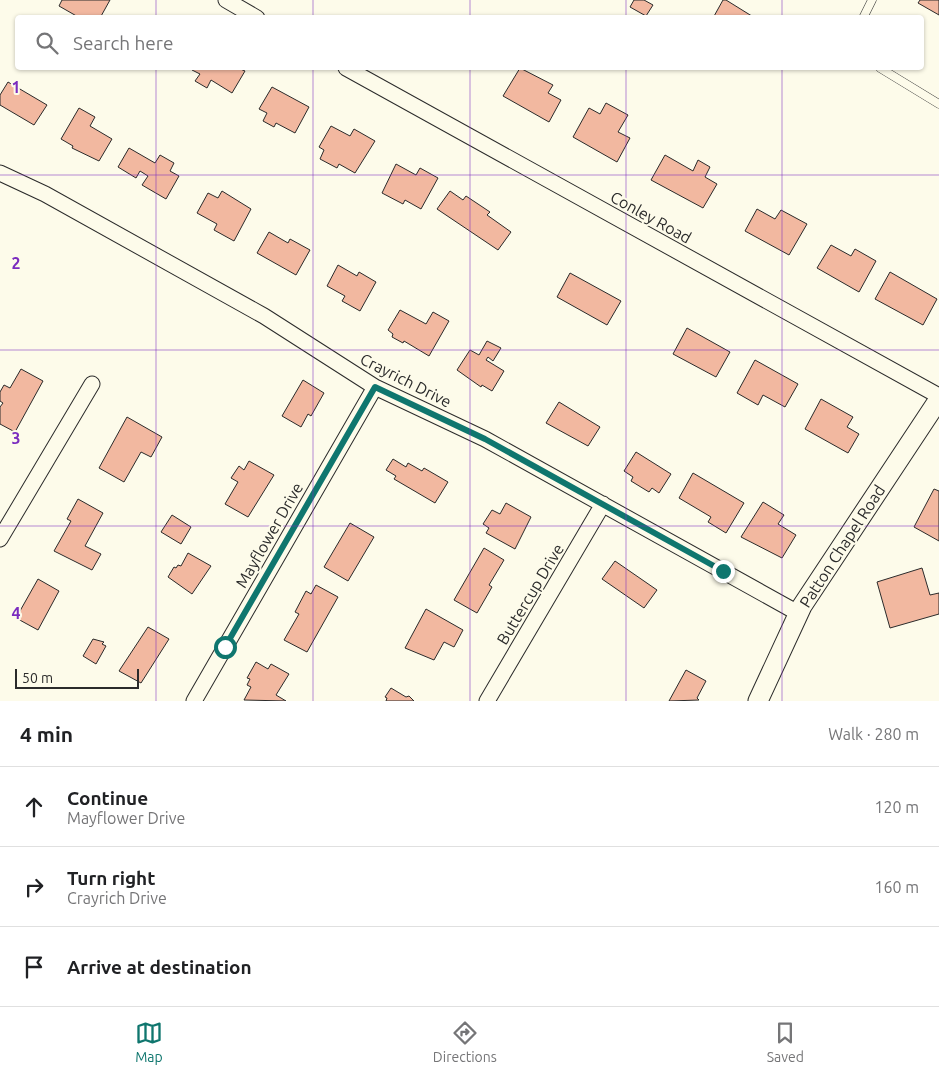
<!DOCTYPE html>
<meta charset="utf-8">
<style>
:root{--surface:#fff;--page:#f2f2f2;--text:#202124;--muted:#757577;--line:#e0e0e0;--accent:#0f766e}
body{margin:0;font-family:Ubuntu,sans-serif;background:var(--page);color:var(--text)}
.scale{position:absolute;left:15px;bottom:12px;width:124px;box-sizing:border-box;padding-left:5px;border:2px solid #2b2b2b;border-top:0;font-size:14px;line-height:18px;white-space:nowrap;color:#2b2b2b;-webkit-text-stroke:4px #fdfbea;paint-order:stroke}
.stop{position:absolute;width:15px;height:15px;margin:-11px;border:4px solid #0f766e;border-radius:50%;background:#fff}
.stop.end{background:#0f766e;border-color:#fff;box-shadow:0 1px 5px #0008}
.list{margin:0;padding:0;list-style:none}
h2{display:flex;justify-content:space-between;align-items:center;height:65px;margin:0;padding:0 20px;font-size:21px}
h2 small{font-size:16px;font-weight:400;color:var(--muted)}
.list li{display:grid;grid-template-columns:32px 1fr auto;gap:15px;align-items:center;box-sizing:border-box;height:80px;padding:0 20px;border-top:1px solid var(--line)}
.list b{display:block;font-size:19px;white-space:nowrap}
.list p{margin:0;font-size:16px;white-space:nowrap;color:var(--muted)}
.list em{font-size:16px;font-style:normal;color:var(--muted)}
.icon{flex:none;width:28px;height:28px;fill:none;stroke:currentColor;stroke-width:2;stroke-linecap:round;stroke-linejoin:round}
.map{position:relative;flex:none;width:939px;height:701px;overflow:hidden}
.search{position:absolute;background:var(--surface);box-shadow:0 1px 4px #0004;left:15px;right:15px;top:15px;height:55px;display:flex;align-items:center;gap:12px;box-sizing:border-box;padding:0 18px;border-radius:5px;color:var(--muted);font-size:19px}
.sheet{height:305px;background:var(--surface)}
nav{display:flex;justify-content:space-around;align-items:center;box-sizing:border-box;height:70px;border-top:1px solid var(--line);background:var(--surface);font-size:14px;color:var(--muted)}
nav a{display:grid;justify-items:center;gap:2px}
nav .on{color:var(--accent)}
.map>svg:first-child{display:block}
.building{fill:#f2b8a0;stroke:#2b2b2b}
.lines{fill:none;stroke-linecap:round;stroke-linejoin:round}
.service-casing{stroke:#2b2b2b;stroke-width:9}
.minor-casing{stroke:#2b2b2b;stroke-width:17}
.tertiary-casing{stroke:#2b2b2b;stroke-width:21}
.service{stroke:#fdfbea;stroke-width:8}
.minor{stroke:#fdfbea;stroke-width:15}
.tertiary{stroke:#fdfbea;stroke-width:19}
.route{stroke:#0f766e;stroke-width:6}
.grid{fill:none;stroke:#7b2cbf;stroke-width:1;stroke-opacity:0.55}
.labels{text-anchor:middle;stroke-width:4;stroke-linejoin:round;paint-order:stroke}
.street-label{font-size:16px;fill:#2b2b2b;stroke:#fdfbea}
.grid-label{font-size:16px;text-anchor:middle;font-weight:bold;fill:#7b2cbf;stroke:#fdfbea;stroke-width:4;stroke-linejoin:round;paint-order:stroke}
</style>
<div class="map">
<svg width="939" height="701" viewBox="0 0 939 701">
<rect width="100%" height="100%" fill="#fdfbea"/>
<path class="building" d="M62,0H110L100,18H80L59,6Z
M634,0H644L653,5L646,16L630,7Z
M723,0H726L755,18H713Z
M920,0H939V15L918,3Z
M193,68H238L245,71L232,93L211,80L207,88L195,81L200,74L192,70Z
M520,68L553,85L548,93L561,100L549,122L503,96Z
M8,82L47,105L34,125L0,105V95Z
M272,87L309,107L295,133L276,123L274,127L263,121L267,113L259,109Z
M606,103L628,115L618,132L630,138L617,162L573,137L589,108L600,114Z
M79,108L95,117L90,126L112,139L99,161L72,148L73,146L61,139Z
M331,126L350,136L354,129L375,141L355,173L339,164L337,168L320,159L324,150L319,147Z
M129,148L155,163L160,155L174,163L170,171L179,176L166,199L142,185L148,176L140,171L136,178L118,167Z
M665,155L693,171L698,160L710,167L705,177L717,184L703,208L651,180Z
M396,164L416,175L420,168L438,178L421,209L405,200L403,204L382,193Z
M222,191L251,209L234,241L214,230L217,224L197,213L208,193L218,198Z
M450,191L463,200L466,196L490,212L487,215L511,232L498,250L437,209Z
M757,209L775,219L781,210L807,224L789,255L745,231Z
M269,232L288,243L290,239L310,250L296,275L257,253Z
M831,245L851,256L855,249L876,261L859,292L817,268Z
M338,265L357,276L359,272L376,282L360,311L342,301L345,296L327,286Z
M890,272L937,299L923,325L875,299Z
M570,273L621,301L607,325L557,297Z
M400,310L426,324L433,312L449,321L429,356L404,341L403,343L392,337L393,334L388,330Z
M687,328L730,352L716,377L673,354Z
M487,341L501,348L493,361L488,357L486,360L504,371L492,391L482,385L481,387L457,370L470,350L479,355Z
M755,360L798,384L785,407L763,395L758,405L737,393Z
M21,369L43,381L15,432L0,424V407L3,403L0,401V392L4,385L10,388Z
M303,380L324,393L311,416L308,414L301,427L282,416Z
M821,399L853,417L847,427L859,434L848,453L805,429Z
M559,402L600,427L588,446L546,423Z
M127,417L162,437L151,457L141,452L124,482L99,468Z
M636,452L671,474L659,493L652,488L649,492L631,481L633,477L624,471Z
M393,459L406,467L408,463L422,471L424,468L448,482L435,503L394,479L396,476L386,470Z
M249,461L274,475L248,517L225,504L238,482L231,478L239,466L244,470Z
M693,473L744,503L726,533L708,522L711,517L679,498Z
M934,489L939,491V541L914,527Z
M78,499L103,513L85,546L101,554L92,570L54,551L71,521L67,519Z
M763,502L784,515L778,524L796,535L782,558L741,537Z
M506,503L531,517L515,549L486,533L489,528L483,524L492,510L500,514Z
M172,515L191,527L181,544L161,532Z
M350,523L374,537L348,581L324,567Z
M484,548L504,560L489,585L492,587L477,613L454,600Z
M188,553L211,566L192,594L168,577L174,567L176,568L178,565L181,566Z
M615,561L657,590L644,608L602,579Z
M922,568L930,595L939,593V614L890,628L877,582Z
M38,579L59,591L38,630L16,618Z
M316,585L338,597L307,652L284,640L299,614L295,612L306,591L311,594Z
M426,609L463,630L454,647L444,642L434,660L405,648Z
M148,627L169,639L141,683L119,671Z
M93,639L104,642L102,644L106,646L96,664L83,656Z
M256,662L268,669L271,664L289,674L276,695L286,701L244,700L251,687L247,685L250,679L247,678Z
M686,670L706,681L697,698L699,700L669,701Z
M391,688L406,697L409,696L414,701H386L387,698L385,697Z"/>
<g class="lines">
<defs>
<path id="service" d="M863,18L872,0
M880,68L939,104"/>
<path id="minor" d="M226,0L257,18
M346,68L939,396
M0,173L45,194L264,316L375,387L485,439L798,613
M0,539L92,384
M194,701L375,387
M487,701L603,504"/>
<path id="tertiary" d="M758,701L802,606L939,399"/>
</defs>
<use href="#service" class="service-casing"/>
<use href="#minor" class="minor-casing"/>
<use href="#tertiary" class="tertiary-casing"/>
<use href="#service" class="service"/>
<use href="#minor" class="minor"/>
<use href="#tertiary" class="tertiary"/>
</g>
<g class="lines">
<path class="route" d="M225,647L375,387L485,439L723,571"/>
</g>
<path class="grid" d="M156,0V18M313,0V18M470,0V18M626,0V18M782,0V18M156,68V701M313,68V701M470,68V701M626,68V701M782,68V701M0,175H939M0,350H939M0,526H939"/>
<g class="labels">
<g class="street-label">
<text transform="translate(651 217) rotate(29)" y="6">Conley Road</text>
<text transform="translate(406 380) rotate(27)" y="6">Crayrich Drive</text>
<text transform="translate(269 535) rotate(-60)" y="6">Mayflower Drive</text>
<text transform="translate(842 546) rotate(-57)" y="6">Patton Chapel Road</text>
<text transform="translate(530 594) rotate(-59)" y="6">Buttercup Drive</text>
</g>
</g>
<g class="grid-label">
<text x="16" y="93">1</text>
<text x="16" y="269">2</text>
<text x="16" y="444">3</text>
<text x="16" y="619">4</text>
</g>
</svg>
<div class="scale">50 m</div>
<div class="stop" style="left:225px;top:647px"></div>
<div class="stop end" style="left:723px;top:571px"></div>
<div class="search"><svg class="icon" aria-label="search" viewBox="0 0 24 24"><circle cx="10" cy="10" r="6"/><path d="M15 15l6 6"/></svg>Search here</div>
</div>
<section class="sheet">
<h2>4 min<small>Walk · 280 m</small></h2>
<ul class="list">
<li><svg class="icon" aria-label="ahead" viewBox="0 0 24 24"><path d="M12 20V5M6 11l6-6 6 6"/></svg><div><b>Continue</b><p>Mayflower Drive</p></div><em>120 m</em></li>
<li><svg class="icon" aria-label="right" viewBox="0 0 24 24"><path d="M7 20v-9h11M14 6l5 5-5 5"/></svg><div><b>Turn right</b><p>Crayrich Drive</p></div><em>160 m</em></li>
<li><svg class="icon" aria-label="arrive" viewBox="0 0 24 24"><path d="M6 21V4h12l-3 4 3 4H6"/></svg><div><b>Arrive at destination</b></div></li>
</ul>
</section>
<nav>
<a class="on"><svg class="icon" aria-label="map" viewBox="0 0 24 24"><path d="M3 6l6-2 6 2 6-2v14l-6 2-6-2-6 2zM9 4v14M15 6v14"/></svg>Map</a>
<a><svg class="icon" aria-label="directions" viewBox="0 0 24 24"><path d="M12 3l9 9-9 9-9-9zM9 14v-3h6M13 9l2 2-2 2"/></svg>Directions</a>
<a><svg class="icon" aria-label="saved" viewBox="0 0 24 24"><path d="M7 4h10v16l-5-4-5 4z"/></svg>Saved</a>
</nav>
